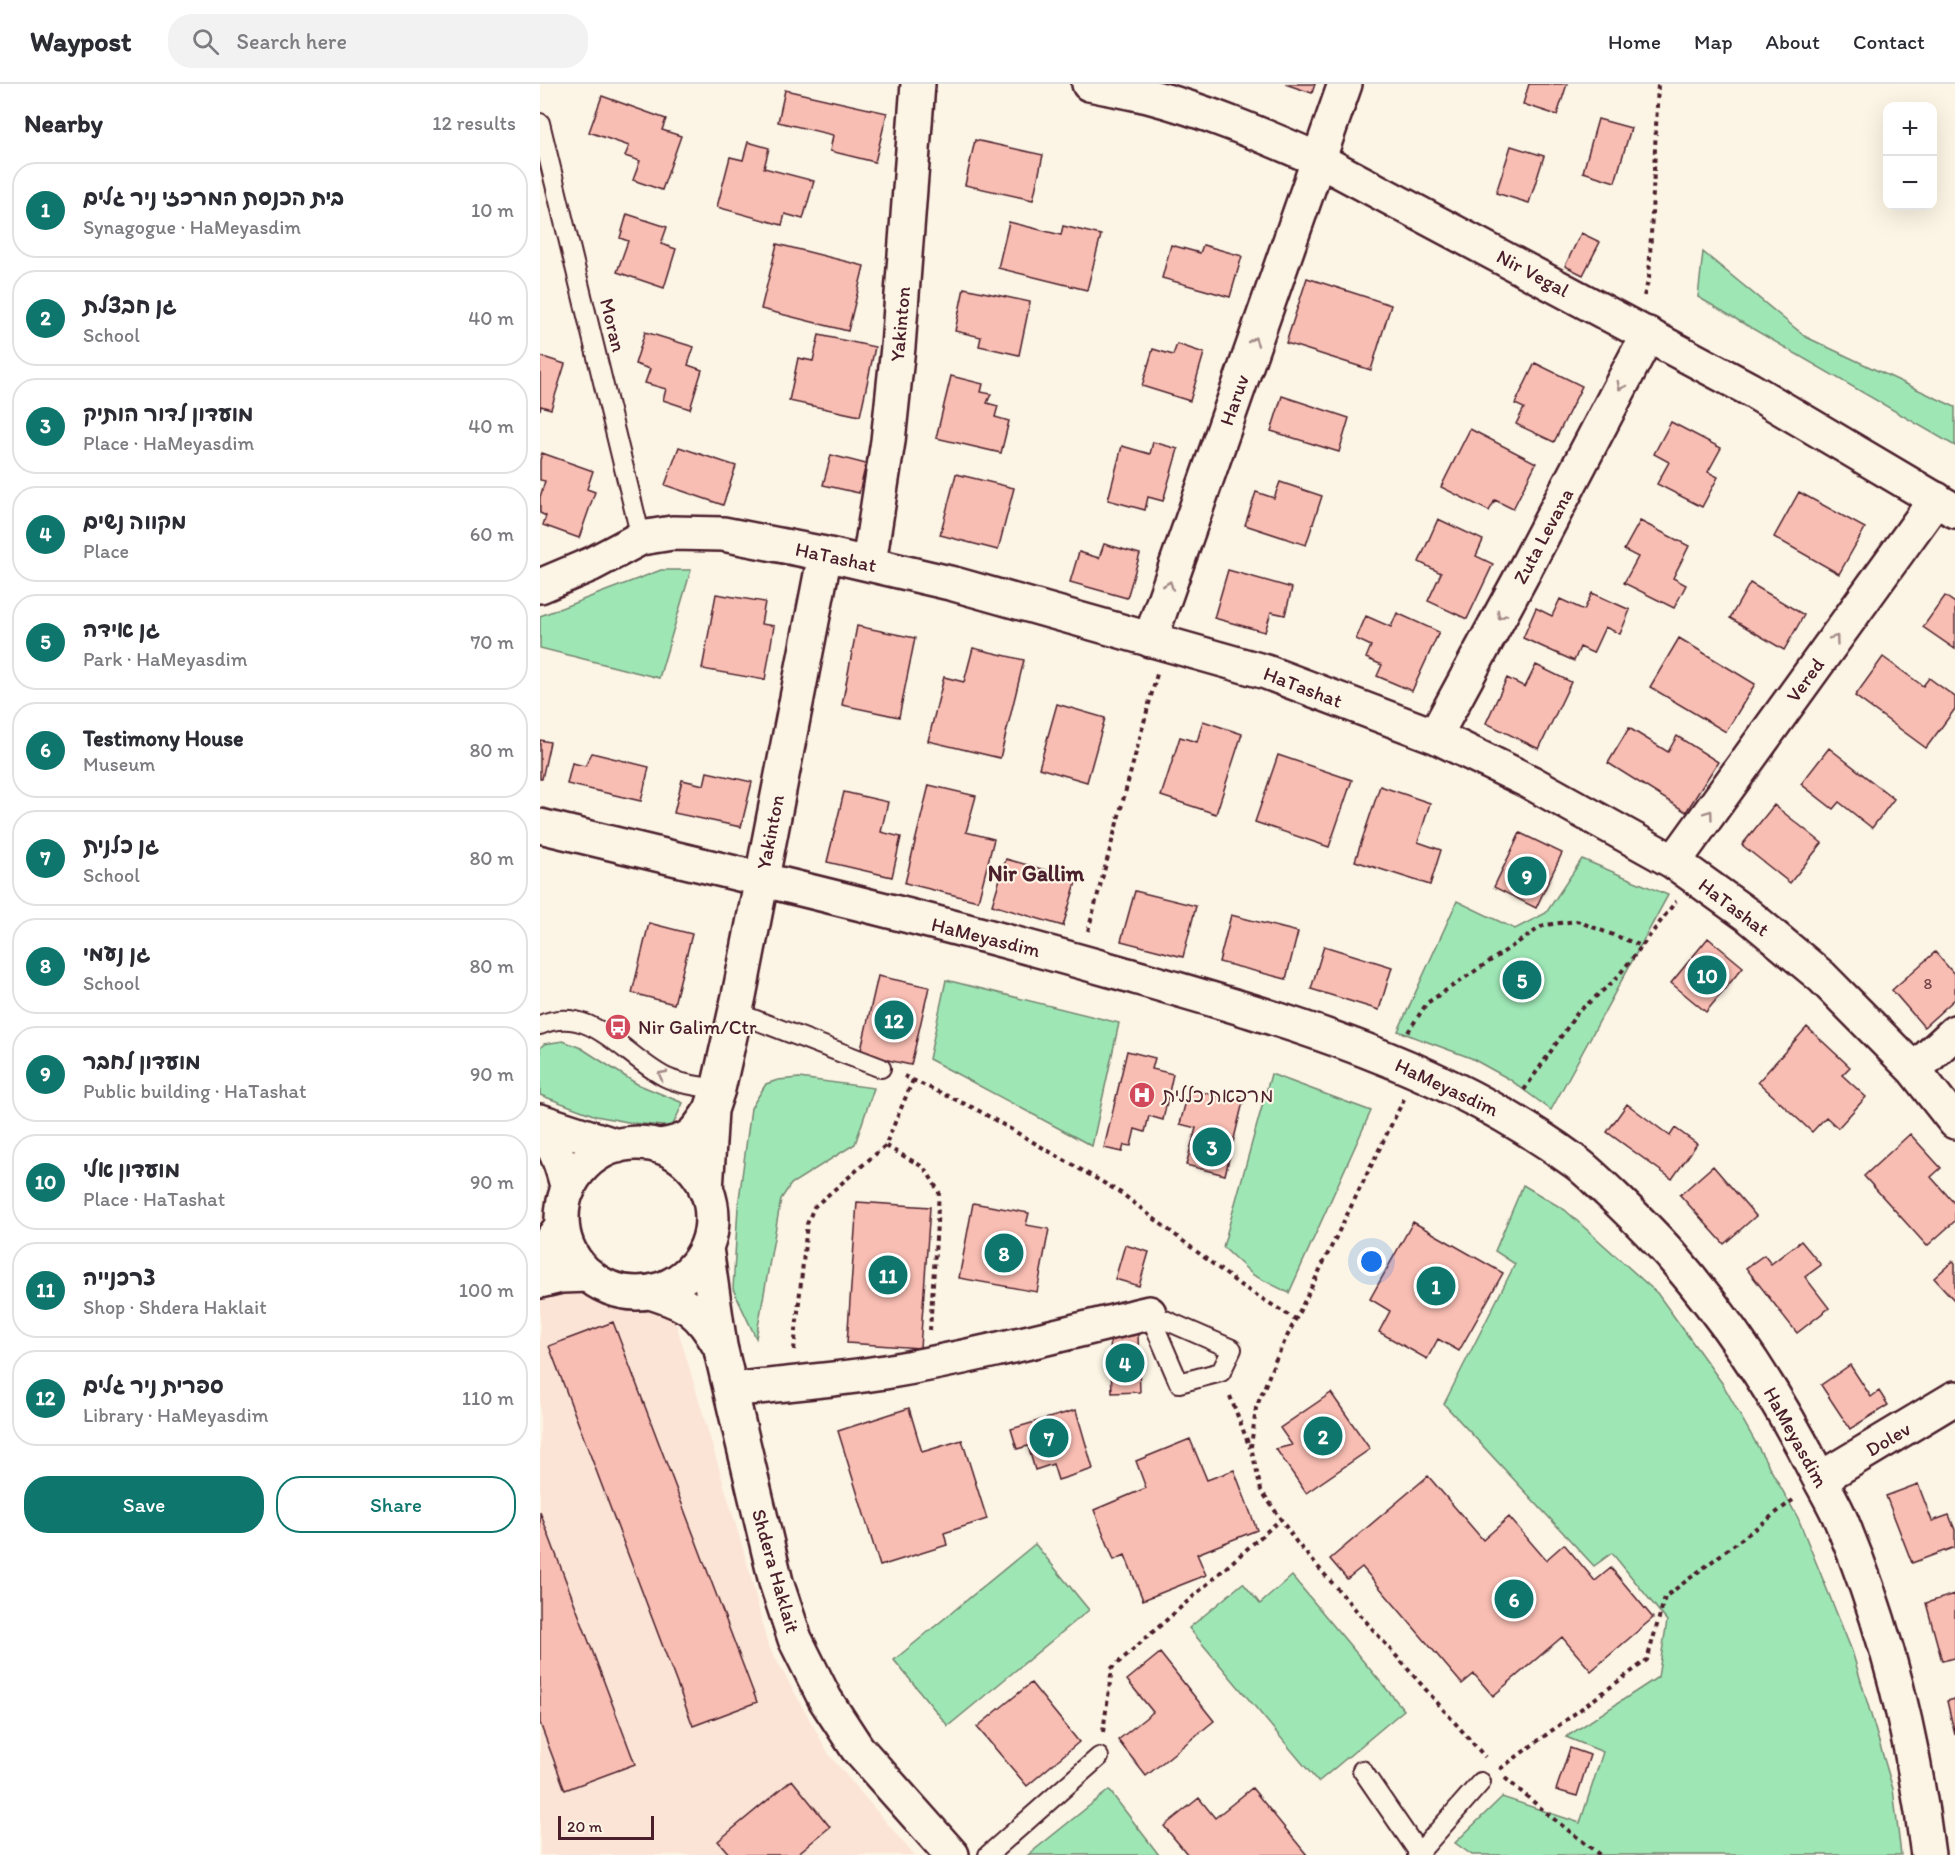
<!DOCTYPE html>
<meta charset="utf-8">
<style>
:root{--surface:#fff;--page:#f2f2f3;--text:#2b2b33;--muted:#7c7c81;--line:#e1e1e2;--accent:#0f766e}
body{margin:0;font-family:Itim,"Playpen Sans Hebrew",sans-serif;background:var(--page);color:var(--text)}
.controls{position:absolute;right:18px;top:18px;display:grid;overflow:hidden;border-radius:12px;box-shadow:0 6px 24px #0002}
.controls button{width:54px;height:54px;display:grid;place-items:center;padding:0;border:0;border-bottom:2px solid var(--line);background:var(--surface);color:var(--text);font:30px sans-serif}
.scale{position:absolute;left:18px;bottom:15px;width:96px;box-sizing:border-box;padding-left:6px;border:3px solid #4a1f2b;border-top:0;font-size:16px;line-height:21px;white-space:nowrap;color:#4a1f2b;-webkit-text-stroke:4px #fcf5e5;paint-order:stroke}
.you{position:absolute;left:832px;top:1178px;width:21px;height:21px;margin:-15px;border:4px solid #fff;border-radius:50%;background:#1a73e8;box-shadow:0 0 0 9px #1a73e833}
.badge{display:grid;place-items:center;width:39px;height:39px;border-radius:50%;background:var(--accent);color:#fff;font-size:20px;font-weight:700}
.pin{position:absolute;translate:-50% -50%;border:3px solid #fff;box-shadow:0 2px 6px #0006}
.list{margin:0;padding:0;list-style:none}
h2{display:flex;justify-content:space-between;align-items:center;height:78px;margin:0;padding:0 24px;font-size:26px}
h2 small{font-size:20px;font-weight:400;color:var(--muted)}
.list li{display:grid;grid-template-columns:39px 1fr auto;gap:18px;align-items:center;box-sizing:border-box;height:96px;margin:0 12px 12px;padding:0 12px;border:2px solid var(--line);border-radius:24px}
.list b{display:block;font-size:22px;white-space:nowrap}
.list p{margin:0;font-size:20px;white-space:nowrap;color:var(--muted)}
.list em{font-size:20px;font-style:normal;color:var(--muted)}
.actions{display:flex;gap:12px;padding:18px 24px}
.actions a{flex:1;padding:14px 0;border:2px solid var(--accent);border-radius:24px;text-align:center;font-size:21px;color:var(--accent)}
.actions .main{background:var(--accent);color:#fff}
.icon{flex:none;width:33px;height:33px;fill:none;stroke:currentColor;stroke-width:2;stroke-linecap:round;stroke-linejoin:round}
.map{position:relative;flex:none;width:1415px;height:1771px;overflow:hidden}
header{display:flex;align-items:center;gap:36px;box-sizing:border-box;height:84px;padding:0 30px;background:var(--surface);border-bottom:2px solid var(--line)}
header strong{font-size:28px}
nav{display:flex;gap:33px;margin-inline-start:auto;font-size:21px}
.search{width:420px;height:54px;background:var(--page);display:flex;align-items:center;gap:15px;box-sizing:border-box;padding:0 21px;border-radius:24px;color:var(--muted);font-size:22px}
main{display:flex}
aside{flex:1;background:var(--surface)}
.map>svg:first-child{display:block}
.built{fill:#fbe4d6}
.green{fill:#9ee7b5;stroke:#748370;stroke-width:1.5}
.building{fill:#f9beb3;stroke:#4a1f2b;stroke-width:1.5}
.lines{fill:none;stroke-linecap:round;stroke-linejoin:round}
.lane-casing{stroke:#4a1f2b;stroke-width:22}
.street-casing{stroke:#4a1f2b;stroke-width:38}
.secondary-casing{stroke:#4a1f2b;stroke-width:38}
.path{stroke:#4a1f2b;stroke-width:4;stroke-dasharray:4.5 4.5;stroke-linecap:butt}
.lane{stroke:#fcf5e5;stroke-width:18}
.street{stroke:#fcf5e5;stroke-width:33}
.secondary{stroke:#fcf5e5;stroke-width:33}
.oneway{stroke:#a38a88}
.labels{text-anchor:middle;stroke-width:4.5;stroke-linejoin:round;paint-order:stroke}
.number-label{font-size:16px;fill:#76474d}
.street-label{font-size:20px;fill:#4a1f2b;stroke:#fcf5e5}
.poi-label{font-size:20px;fill:#4a1f2b;stroke:#fcf5e5;text-anchor:start}
.quarter-label{font-size:22px;font-weight:bold;fill:#4a1f2b;stroke:#fcf5e5}
</style>
<header>
<strong>Waypost</strong>
<div class="search"><svg class="icon" aria-label="search" viewBox="0 0 24 24"><circle cx="10" cy="10" r="6"/><path d="M15 15l6 6"/></svg>Search here</div>
<nav><a>Home</a><a>Map</a><a>About</a><a>Contact</a></nav>
</header>
<main>
<aside>
<h2>Nearby<small>12 results</small></h2>
<ul class="list">
<li><span class="badge">1</span><div><b>בית הכנסת המרכזי ניר גלים</b><p>Synagogue · HaMeyasdim</p></div><em>10 m</em></li>
<li><span class="badge">2</span><div><b>גן חבצלת</b><p>School</p></div><em>40 m</em></li>
<li><span class="badge">3</span><div><b>מועדון לדור הותיק</b><p>Place · HaMeyasdim</p></div><em>40 m</em></li>
<li><span class="badge">4</span><div><b>מקווה נשים</b><p>Place</p></div><em>60 m</em></li>
<li><span class="badge">5</span><div><b>גן אידה</b><p>Park · HaMeyasdim</p></div><em>70 m</em></li>
<li><span class="badge">6</span><div><b>Testimony House</b><p>Museum</p></div><em>80 m</em></li>
<li><span class="badge">7</span><div><b>גן כלנית</b><p>School</p></div><em>80 m</em></li>
<li><span class="badge">8</span><div><b>גן נעמי</b><p>School</p></div><em>80 m</em></li>
<li><span class="badge">9</span><div><b>מועדון לחבר</b><p>Public building · HaTashat</p></div><em>90 m</em></li>
<li><span class="badge">10</span><div><b>מועדון אלי</b><p>Place · HaTashat</p></div><em>90 m</em></li>
<li><span class="badge">11</span><div><b>צרכנייה</b><p>Shop · Shdera Haklait</p></div><em>100 m</em></li>
<li><span class="badge">12</span><div><b>ספרית ניר גלים</b><p>Library · HaMeyasdim</p></div><em>110 m</em></li>
</ul>
<div class="actions"><a class="main">Save</a><a>Share</a></div>
</aside>
<div class="map">
<svg width="1415" height="1771" viewBox="0 0 1415 1771">
<rect width="100%" height="100%" fill="#fcf5e5"/>
<filter id="ink" filterUnits="userSpaceOnUse"><feTurbulence type="fractalNoise" baseFrequency=".0167" numOctaves="2"/><feDisplacementMap in="SourceGraphic" scale="12" xChannelSelector="R" yChannelSelector="G"/><feConvolveMatrix kernelMatrix="1 2 1 2 8 2 1 2 1" color-interpolation-filters="sRGB"/></filter>
<g filter="url(#ink)">
<path class="built" d="M0,1123L15,1172L38,1206L68,1219L134,1232L211,1492L227,1559L290,1672L374,1771H0Z"/>
<path class="green" d="M1163,168L1266,253L1415,323V362L1158,213Z
M121,486H151L119,594L0,564V532Z
M1042,775L1128,811L1011,1026L969,995L931,974L858,947L917,817L975,845L1006,829Z
M406,896L579,939L552,1062L389,975Z
M23,957L41,964L97,1000L143,1019L132,1043L93,1039L56,1032L0,1011V964L4,960Z
M731,990L831,1027L749,1209L713,1191L683,1163Z
M259,994L334,1004L315,1060L251,1100L241,1115L216,1254L193,1205L198,1123L211,1024L226,1000L238,996Z
M983,1101L1025,1126L1117,1209L1182,1299L1258,1434L1312,1567L1353,1705L1361,1771H932L915,1759L962,1713L1040,1739L1063,1668L1026,1653L1118,1593L1127,1537L1072,1469L1054,1482L904,1320L975,1180L955,1167Z
M495,1460L549,1526L408,1642L354,1576Z
M752,1492L864,1626L778,1698L649,1544L703,1499L720,1520Z
M569,1706L619,1771H488Z"/>
<path class="building" d="M745,0H775L772,9Z
M989,0H1027L1017,31L983,20Z
M245,6L347,29L335,78L290,67L293,51L238,38Z
M62,12L126,35L122,46L141,52L122,106L93,96L100,77L85,72L89,62L49,48Z
M1058,35L1091,44L1075,98L1043,88Z
M435,56L503,71L493,116L425,101Z
M208,58L229,64L224,84L274,97L263,135L245,130L242,141L177,123L190,73L203,76Z
M971,62L1004,72L989,119L956,109Z
M87,130L127,143L121,160L136,165L124,204L77,188L88,157L80,154Z
M469,138L521,151L523,142L561,151L547,206L458,184Z
M1041,149L1060,158L1043,191L1025,182Z
M237,160L324,182L308,247L221,225Z
M631,161L660,169L663,161L702,172L690,213L622,194Z
M767,194L851,221L831,286L746,259Z
M424,204L490,218L479,271L439,262L441,253L415,247Z
M105,248L154,263L148,281L162,286L150,325L123,316L126,305L105,299L110,285L95,280Z
M279,251L335,263L320,332L249,317L258,274L273,277Z
M637,260L664,269L650,317L602,302L613,265L633,271Z
M0,272L25,280L11,325L1,322L0,326Z
M995,279L1042,302L1014,358L976,340L984,324L975,320Z
M411,292L443,300L441,308L451,310L447,319L458,322L455,333L469,337L461,369L396,354Z
M742,312L809,334L799,368L731,347Z
M1131,338L1181,364L1168,388L1178,393L1162,423L1117,400L1129,378L1114,370Z
M930,345L996,379L973,425L955,416L949,427L901,403Z
M613,358L638,365L623,417L608,413L605,426L568,416L582,362L610,370Z
M139,363L196,382L183,421L125,401Z
M2,369L53,387L47,405L55,408L39,454L3,441L6,432L0,429V413L5,397L0,396V376Z
M291,371L326,380L319,409L283,401Z
M416,390L474,404L458,466L400,451Z
M740,398L782,412L766,461L705,441L716,408L734,414Z
M1259,408L1325,444L1299,490L1234,453Z
M898,435L943,456L936,472L953,480L927,535L888,517L901,489L879,478Z
M1100,437L1149,462L1133,494L1146,501L1134,524L1084,499L1098,473L1084,466Z
M564,460L600,470L587,514L530,498L539,468L559,474Z
M688,486L752,504L745,531L731,528L725,548L674,534Z
M1210,499L1264,531L1244,566L1190,534Z
M1052,509L1090,526L1080,550L1065,543L1053,569L1040,563L1034,577L983,554L996,524L1012,532L1020,515L1044,526Z
M176,510L225,518L221,540L234,542L225,596L162,585Z
M1405,512L1415,519V565L1383,543Z
M857,529L899,548L872,607L837,592L842,581L826,574L831,562L816,555L826,532L851,543Z
M317,542L375,554L359,633L302,621Z
M1139,554L1215,600L1186,648L1110,603Z
M433,564L484,576L460,674L388,657L404,593L424,598Z
M1343,573L1383,602L1389,594L1415,613V625L1386,664L1315,612Z
M996,581L1031,598L999,665L946,639L967,594L985,603Z
M517,620L565,634L547,698L499,684Z
M663,637L702,650L676,730L621,712L640,653L657,658Z
M1089,644L1128,668L1137,652L1178,678L1146,728L1068,679Z
M0,656L10,658L2,695H0Z
M1289,664L1354,715L1332,744L1299,718L1293,725L1261,700Z
M52,669L109,683L101,717L27,700L32,679L45,682Z
M738,671L812,696L789,763L715,738Z
M167,688L212,698L201,743L134,729L142,696L164,701Z
M389,701L436,712L426,748L454,755L438,817L365,799Z
M840,702L890,719L878,758L901,766L890,801L815,777Z
M304,708L348,718L341,748L361,753L352,793L287,778Z
M1234,721L1282,759L1250,799L1202,761Z
M980,749L1022,769L996,824L954,803Z
M466,775L537,795L523,842L452,821Z
M595,807L656,822L643,873L581,857Z
M691,831L758,848L746,895L679,878Z
M109,839L152,850L134,920L92,909Z
M1168,854L1203,883L1166,928L1131,899Z
M784,862L852,883L839,926L771,905Z
M1395,868L1415,891V915L1384,943L1352,906Z
M338,892L389,903L371,981L320,970Z
M1267,943L1310,983L1302,991L1326,1013L1298,1044L1286,1033L1272,1048L1218,998Z
M587,967L615,974L612,985L633,990L623,1036L609,1032L605,1048L595,1045L591,1062L584,1061L582,1068L564,1064Z
M649,1005L703,1018L685,1091L646,1081L656,1044L640,1040Z
M1087,1020L1130,1052L1135,1044L1157,1060L1132,1095L1067,1048Z
M1370,1050L1401,1084L1391,1093L1415,1120V1137L1387,1162L1324,1092Z
M1173,1082L1216,1132L1184,1160L1140,1111Z
M317,1118L390,1123L380,1264L307,1259Z
M433,1119L489,1129L486,1141L509,1145L497,1208L419,1194Z
M873,1138L963,1189L919,1267L898,1255L887,1275L839,1248L850,1227L830,1215Z
M1261,1157L1281,1181L1265,1193L1289,1224L1257,1249L1206,1184L1224,1171L1231,1180Z
M585,1161L609,1168L599,1202L575,1195Z
M1413,1177L1415,1179V1217L1394,1194Z
M73,1238L217,1618L153,1642L9,1262Z
M598,1250L600,1308L572,1309L570,1251Z
M1310,1281L1331,1313L1339,1307L1348,1321L1310,1345L1281,1301Z
M791,1309L830,1365L766,1409L736,1365L752,1361L740,1344Z
M369,1324L382,1368L422,1356L447,1435L404,1449L407,1461L340,1482L298,1347Z
M536,1326L553,1385L518,1396L513,1380L495,1386L488,1362L477,1365L471,1345Z
M650,1355L667,1396L694,1386L717,1446L657,1470L666,1491L603,1516L585,1471L574,1476L554,1426L606,1404L596,1377Z
M888,1392L943,1456L969,1433L1006,1476L1024,1460L1055,1497L1071,1484L1113,1534L1051,1587L1022,1553L953,1612L934,1590L922,1600L822,1483L807,1495L790,1475Z
M1378,1400L1392,1437L1409,1431L1415,1446V1463L1372,1479L1346,1412Z
M0,1428L95,1680L25,1706L0,1639Z
M1415,1510V1574L1402,1577L1386,1519Z
M620,1569L674,1637L606,1692L578,1656L613,1628L587,1596Z
M491,1599L539,1658L487,1702L437,1643Z
M1415,1615V1651L1407,1617Z
M1030,1664L1050,1671L1037,1712L1016,1706Z
M252,1696L290,1743L256,1771H190L178,1757Z
M712,1704L767,1771H648L624,1742L659,1714L675,1734Z"/>
<g class="lines">
<defs>
<path id="lane" d="M0,39L101,454
M195,928L341,984
M0,941C51,919 84,972 125,993C141,1001 160,1002 178,1005
M609,1229L692,1265L681,1288L639,1299Z
M822,1686L879,1769
M448,1771L559,1673
M877,1771L941,1698"/>
<path id="street" d="M329,479L348,357L358,263L378,0
M0,502L52,480L101,454L132,449L183,450L285,470L414,500L726,588L895,652L990,698L1134,778L1209,832L1282,893L1374,986L1415,1038
M610,556L805,0
M895,652L981,493L1108,250
M0,742C194,789 389,834 581,889C738,934 900,978 1034,1077C1047,1086 1058,1098 1070,1109C1093,1131 1115,1152 1136,1177C1192,1242 1238,1313 1277,1390C1286,1407 1296,1423 1303,1441C1347,1547 1374,1658 1388,1771
M1134,778L1396,415
M1374,986L1415,948
M120,1062C151,1057 154,1052 171,1026
M166,1106L171,1026L178,1005L199,912L285,470
M0,1170L22,1142
M0,1197L21,1192L49,1191
M191,1306C242,1300 294,1296 345,1288C434,1273 522,1250 609,1229
M1280,1395L1415,1314"/>
<path id="secondary" d="M549,0C568,4 588,7 608,12C666,27 722,51 777,75L1209,305L1415,427
M0,1037L77,1062
M0,1045C16,1061 23,1085 28,1106
M22 1134a75 75 0 1 1 150 0a75 75 0 1 1-150 0Z
M166,1164L180,1262L236,1498L255,1555L285,1615L317,1664L412,1771
M110,1208C148,1220 159,1226 179,1261"/>
</defs>
<use href="#lane" class="lane-casing"/>
<use href="#street" class="street-casing"/>
<use href="#secondary" class="secondary-casing"/>
<path class="path" d="M1104,212L1109,194L1118,0
M548,847L617,590
M868,948L887,919L1004,841L1037,837L1102,862L1136,817
M364,992L436,1025L581,1109L700,1201L755,1235
M984,1006L1038,928L1074,897L1102,862
M864,1015L735,1277L716,1324L711,1363L721,1406L757,1459L945,1673
M346,1062L385,1084L399,1108L390,1246
M254,1266L267,1140L274,1123L345,1062L373,996
M690,1312L710,1364
M563,1648L572,1584L741,1435
M960,1685L1107,1576L1125,1513L1253,1416
M965,1694L1015,1736L1060,1771"/>
<use href="#lane" class="lane"/>
<use href="#street" class="street"/>
<use href="#secondary" class="secondary"/>
</g>
<defs><path id="oneway-chevron" d="M-2-3.5L2.5 0L-2 3.5" fill="none" stroke-width="1.6" stroke-linecap="round" stroke-linejoin="round" transform="scale(1.5)"/></defs>
<g class="oneway">
<use href="#oneway-chevron" transform="translate(714 257) rotate(-71)"/>
<use href="#oneway-chevron" transform="translate(1081 302) rotate(117)"/>
<use href="#oneway-chevron" transform="translate(629 501) rotate(-71)"/>
<use href="#oneway-chevron" transform="translate(961 531) rotate(119)"/>
<use href="#oneway-chevron" transform="translate(1295 555) rotate(-54)"/>
<use href="#oneway-chevron" transform="translate(1169 730) rotate(-54)"/>
<use href="#oneway-chevron" transform="translate(122 991) rotate(-152)"/>
</g>
</g>
<defs>
<symbol id="bus-disc" viewBox="-11 -11 22 22"><circle r="9.5" fill="#d1495b" stroke="#fcf5e5"/><path d="M-5-6H5V4H4V6H2V4H-2V6H-4V4H-5ZM-3.5-4V0h7V-4ZM-3.5 1.2v1.5H-2V1.2ZM2 1.2v1.5H3.5V1.2Z" fill="#fff"/></symbol>
<symbol id="hospital-disc" viewBox="-11 -11 22 22"><circle r="9.5" fill="#d1495b" stroke="#fcf5e5"/><path d="M-5-5h3v3.5h4V-5h3V5h-3V1.5h-4V5h-3Z" fill="#fff"/></symbol>
</defs>
<g fill-rule="evenodd">
<use href="#bus-disc" x="63" y="928" width="30" height="30"/>
<use href="#hospital-disc" x="587" y="996" width="30" height="30"/>
</g>
<g class="labels">
<g class="number-label">
<text x="1388" y="905">8</text>
</g>
<g class="street-label">
<text transform="translate(993 189) rotate(28)" y="7">Nir Vegal</text>
<text transform="translate(360 240) rotate(-85)" y="7">Yakinton</text>
<text transform="translate(73 241) rotate(76)" y="7">Moran</text>
<text transform="translate(694 316) rotate(-71)" y="7">Haruv</text>
<text transform="translate(1003 452) rotate(-62)" y="7">Zuta Levana</text>
<text transform="translate(296 473) rotate(12)" y="7">HaTashat</text>
<text transform="translate(1265 596) rotate(-54)" y="7">Vered</text>
<text transform="translate(763 603) rotate(21)" y="7">HaTashat</text>
<text transform="translate(230 748) rotate(-79)" y="7">Yakinton</text>
<text transform="translate(1194 823) rotate(37)" y="7">HaTashat</text>
<text transform="translate(446 853) rotate(14)" y="7">HaMeyasdim</text>
<text transform="translate(907 1003) rotate(25)" y="7">HaMeyasdim</text>
<text transform="translate(1256 1353) rotate(61)" y="7">HaMeyasdim</text>
<text transform="translate(1348 1355) rotate(-31)" y="7">Dolev</text>
<text transform="translate(236 1487) rotate(74)" y="7">Shdera Haklait</text>
</g>
<g class="poi-label">
<text x="98" y="950">Nir Galim/Ctr</text>
<text x="622" y="1018">מרפאת כללית</text>
</g>
<g class="quarter-label">
<text x="496" y="797">Nir Gallim</text>
</g>
</g>
</svg>
<div class="controls">
<button>+</button>
<button>−</button>
</div>
<div class="scale">20 m</div>
<div class="you"></div>
<div class="pin badge" style="left:896px;top:1202px">1</div>
<div class="pin badge" style="left:783px;top:1352px">2</div>
<div class="pin badge" style="left:672px;top:1063px">3</div>
<div class="pin badge" style="left:585px;top:1279px">4</div>
<div class="pin badge" style="left:982px;top:896px">5</div>
<div class="pin badge" style="left:974px;top:1515px">6</div>
<div class="pin badge" style="left:509px;top:1354px">7</div>
<div class="pin badge" style="left:464px;top:1169px">8</div>
<div class="pin badge" style="left:987px;top:792px">9</div>
<div class="pin badge" style="left:1167px;top:891px">10</div>
<div class="pin badge" style="left:348px;top:1191px">11</div>
<div class="pin badge" style="left:354px;top:936px">12</div>
</div>
</main>
